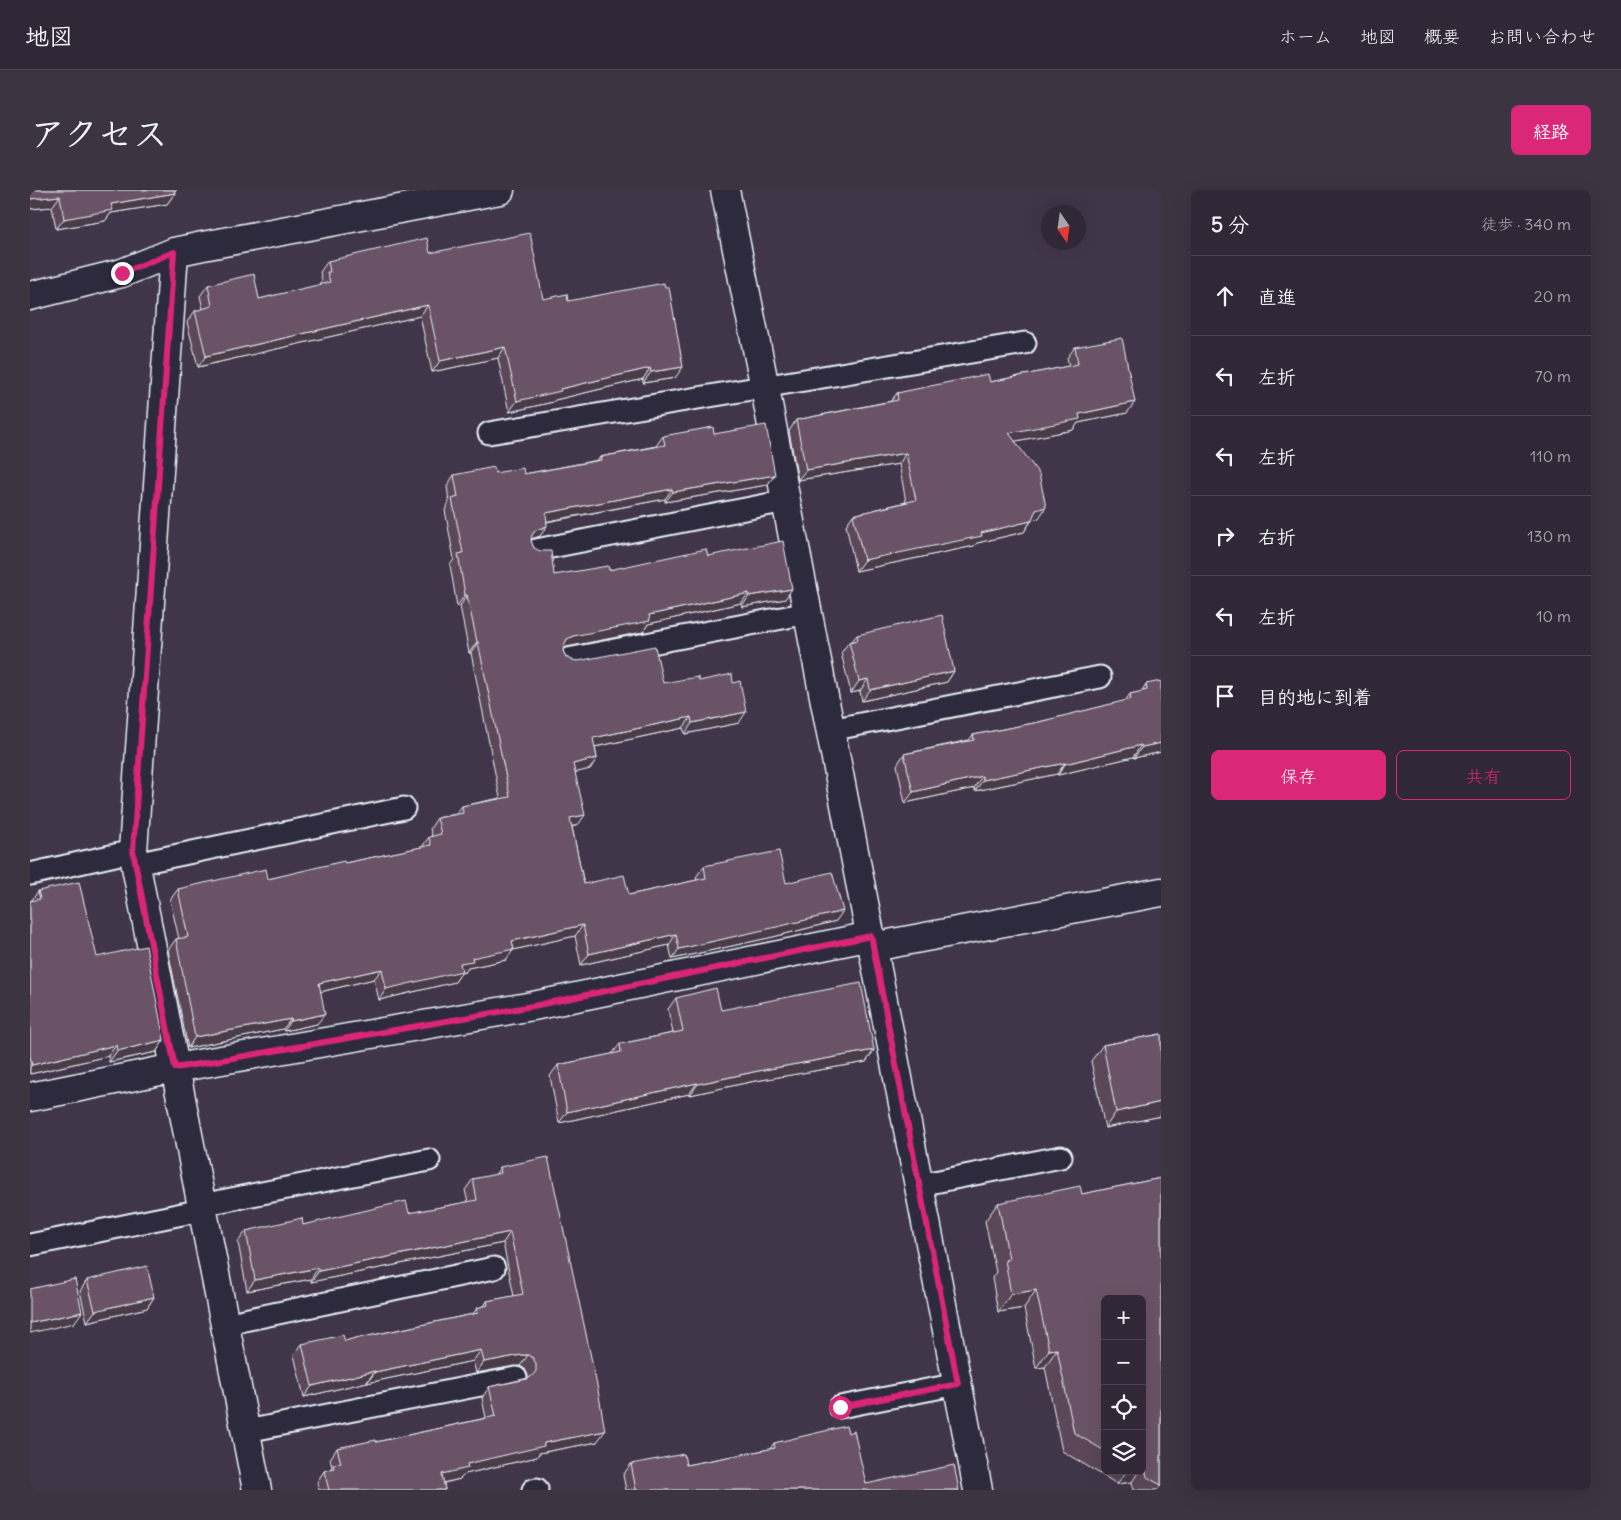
<!DOCTYPE html>
<html lang="ja">
<meta charset="utf-8">
<style>
:root{--surface:#312837;--page:#3d3442;--text:#f1f3f6;--muted:#a8a6ad;--line:#4c4452;--accent:#db2777}
body{margin:0;font-family:Delius,"Klee One",sans-serif;background:var(--page);color:var(--text)}
.controls{position:absolute;right:15px;bottom:15px;display:grid;overflow:hidden;border-radius:8px;box-shadow:0 5px 20px #0002}
.controls button{width:45px;height:45px;display:grid;place-items:center;padding:0;border:0;border-bottom:1px solid var(--line);background:var(--surface);color:var(--text);font:25px sans-serif}
.compass{position:absolute;left:1011px;top:15px;width:45px;height:45px;border-radius:50%;background:var(--surface);box-shadow:0 5px 20px #0002;rotate:167deg}
.stop{position:absolute;width:15px;height:15px;margin:-11px;border:4px solid #db2777;border-radius:50%;background:#fff}
.stop.end{background:#db2777;border-color:#fff;box-shadow:0 1px 5px #0008}
.list{margin:0;padding:0;list-style:none}
h2{display:flex;justify-content:space-between;align-items:center;height:65px;margin:0;padding:0 20px;font-size:21px}
h2 small{font-size:16px;font-weight:400;color:var(--muted)}
.list li{display:grid;grid-template-columns:32px 1fr auto;gap:15px;align-items:center;box-sizing:border-box;height:80px;padding:0 20px;border-top:1px solid var(--line)}
.list b{display:block;font-size:19px;white-space:nowrap}
.list em{font-size:16px;font-style:normal;color:var(--muted)}
.actions{display:flex;gap:10px;padding:15px 20px}
.actions a{flex:1;padding:11px 0;border:1px solid var(--accent);border-radius:8px;text-align:center;font-size:18px;color:var(--accent)}
.actions .main{background:var(--accent);color:#fff}
.icon{flex:none;width:28px;height:28px;fill:none;stroke:currentColor;stroke-width:2;stroke-linecap:round;stroke-linejoin:round}
.map{position:relative;flex:none;width:1131px;height:1300px;overflow:hidden;border-radius:8px}
header{display:flex;align-items:center;gap:30px;box-sizing:border-box;height:70px;padding:0 25px;background:var(--surface);border-bottom:1px solid var(--line)}
header strong{font-size:24px}
nav{display:flex;gap:28px;margin-inline-start:auto;font-size:18px}
.intro{display:flex;align-items:center;justify-content:space-between;box-sizing:border-box;height:120px;padding:0 30px}
h1{margin:0;font-size:35px}
.button{padding:12px 22px;border-radius:8px;background:var(--accent);color:#fff;font-size:18px;font-weight:700}
main{display:flex;gap:30px;padding:0 30px}
aside{flex:1;background:var(--surface);border-radius:8px;box-shadow:0 5px 20px #0002}
.map>svg:first-child{display:block}
.lines{fill:none;stroke-linecap:round;stroke-linejoin:round}
.lane-casing{stroke:#e8f1f8;stroke-width:25}
.street-casing{stroke:#e8f1f8;stroke-width:31}
.lane{stroke:#2f2a3d;stroke-width:21}
.street{stroke:#2f2a3d;stroke-width:28}
.wall{fill:#5b4758;stroke:#e8f1f8;fill-rule:evenodd}
.shaded-wall{fill:#4a3a47;stroke:#e8f1f8}
.building{fill:#6a5366;stroke:#e8f1f8}
.route{stroke:#db2777;stroke-width:6}
</style>
<header>
<strong>地図</strong>
<nav><a>ホーム</a><a>地図</a><a>概要</a><a>お問い合わせ</a></nav>
</header>
<div class="intro"><h1>アクセス</h1><a class="button">経路</a></div>
<main>
<div class="map">
<svg width="1131" height="1300" viewBox="0 0 1131 1300">
<rect width="100%" height="100%" fill="#413649"/>
<filter id="ink" filterUnits="userSpaceOnUse"><feTurbulence type="fractalNoise" baseFrequency=".02" numOctaves="2"/><feDisplacementMap in="SourceGraphic" scale="10" xChannelSelector="R" yChannelSelector="G"/><feConvolveMatrix kernelMatrix="1 2 1 2 8 2 1 2 1" color-interpolation-filters="sRGB"/></filter>
<g filter="url(#ink)">
<g class="lines">
<defs>
<path id="lane" d="M459,243L995,153
M506,360L756,311
M538,469L778,423
M800,540L1070,487
M105,674L374,618
M0,684L103,661
M889,995L1031,967
M171,1015L399,970
M0,1055L172,1020
M195,1134L464,1078
M810,1217L928,1194
M217,1241L486,1188
M503,1300L507,1299"/>
<path id="street" d="M695,0L735,198L756,311L948,1300
M144,62L103,661L227,1300
M0,106L92,83L144,62L173,56L470,0
M843,757L1131,702
M0,907L145,878L503,816L841,746"/>
</defs>
<use href="#lane" class="lane-casing"/>
<use href="#street" class="street-casing"/>
<use href="#lane" class="lane"/>
<use href="#street" class="street"/>
</g>
<path class="wall" d="M0,0H147L144,1L145,3L137,14L81,23L75,31L26,39L22,17L0,19Z
M400,63L513,109L538,111L645,188L613,193V189L525,210L523,212L479,222L468,168L402,182L390,126L168,177L157,132L165,121L173,119L170,106L178,95L229,109L290,95V93L292,90L290,82L298,71Z
M1045,157L1097,223L1048,233L1043,240L985,251L1009,328L1002,330L994,342L947,353L944,356L826,381L816,335L823,325L876,312L869,274L768,290L759,241L766,230L861,211L867,203L960,192L1039,176L1037,168Z
M684,244L745,285L737,295L635,312V309L517,332L510,346L501,349V351L504,358L524,385L579,380L678,366L755,409L712,417L711,413L618,434L613,442L536,457L534,458L533,461L536,467L542,470L633,493L669,491L709,533L655,544L653,538L565,557L567,568L560,579L545,582L548,635L542,637L554,694L599,705L667,690L666,687L674,676L756,693L806,731L743,747L642,769L639,755L551,775L545,746L483,760L476,770L438,778L435,782L431,783L425,792L349,810L344,789L290,802L287,834L254,841L253,839L158,858L138,760L146,749H149L140,710L148,699L238,689L392,657L399,647L402,646L400,639L407,628L426,624L432,616L470,608L441,463H439L430,416H427L420,375L424,369L415,320L419,312L417,296L424,285L465,283L494,284L568,270L570,267L626,256L633,246Z
M827,445L924,481L917,492L832,511L830,501L821,503L811,463L819,452L822,451Z
M1116,494L1131,562L1104,568L1103,567L1028,585L1027,584L945,601L944,598L875,613L867,575L874,564L939,550L943,545L1009,532L1095,511L1100,504L1111,502Z
M8,701L134,850L126,862L79,872L78,866L0,884V711L2,710Z
M646,808L691,820L844,860L836,872L720,892L660,905L659,904L529,933L520,886L528,875L582,864L590,854L643,843L638,819Z
M1131,844V926L1075,938L1061,871L1073,855Z
M470,977L567,1252L509,1263L507,1267L435,1284L430,1289L414,1293L415,1300H289L287,1292L294,1281L300,1279L302,1277L300,1269L307,1258L346,1252L456,1228L452,1208L459,1197L498,1188V1185L495,1179L490,1176H484L446,1183L443,1171L337,1193V1192L274,1207L264,1165L272,1154L315,1151L329,1148L443,1124L447,1118L454,1116L457,1111L484,1106L473,1053L281,1092V1089L217,1101L208,1052L216,1041L379,1023L438,1012L435,1000L443,989L465,985Z
M1131,988V1300H1104L1102,1292L1087,1294L1032,1261L1015,1177L1006,1178L994,1118L968,1122L962,1088L966,1082L955,1031L968,1013L1052,1004ZM1075,1109H1112V1281H1075Z
M57,1090L124,1107L117,1118L57,1132L50,1101Z
M818,1243L836,1294L929,1300H596L593,1285L601,1274L656,1275L740,1259L744,1253Z"/>
<path class="shaded-wall" d="M145,3L137,14L81,23L75,31L26,39L34,29L81,14Z
M30,6L22,17L0,19V9Z
M398,115L390,126L168,177L176,166Z
M475,157L468,168L402,182L410,171Z
M653,177L645,188L613,193L621,182Z
M620,178L613,189L525,210L523,212L479,222L487,211L530,199Z
M1105,212L1097,223L1048,233L1043,240L971,254L979,243L1049,224Z
M876,263L869,274L768,290L776,280Z
M745,285L737,295L635,312L643,302Z
M642,299L635,309L508,333L516,323Z
M1016,317L1009,328L999,331L1006,320Z
M1001,331L994,342L947,353L944,356L826,381L834,370Z
M517,336L510,346L498,350L506,340Z
M762,399L755,409L712,417L719,406Z
M719,403L711,413L618,434L613,442L536,457L530,460L537,449L543,446L619,425Z
M435,405H437L430,416H427Z
M447,452H448L441,463H439Z
M924,481L917,492L832,511L840,500Z
M838,489L830,501L821,503L829,491Z
M716,522L709,533L655,544L662,533Z
M661,527L653,538L555,559L563,548Z
M1131,553V562L1104,568L1112,557Z
M1111,555L1103,567L1028,585L1035,574Z
M567,568L560,579L536,585L543,574Z
M1035,573L1027,584L945,601L953,590Z
M952,586L944,598L875,613L883,602Z
M555,625L548,635L532,639L540,628Z
M813,721L806,731L743,747L642,769L649,759Z
M553,735L545,746L483,760L476,770L438,778L435,782L431,783L425,792L349,810L356,799L430,773L482,751Z
M646,744L639,755L551,775L559,764Z
M352,779L344,789L281,804L289,793Z
M295,824L287,834L254,841L261,831Z
M261,829L253,839L158,858L165,847Z
M134,850L126,862L79,872L87,861Z
M86,855L78,866L0,884V877L2,875Z
M844,860L836,872L720,892L660,905L668,894L728,881Z
M667,893L659,904L529,933L537,922Z
M1131,912V926L1075,938L1086,922Z
M480,1042L473,1053L281,1092L289,1081Z
M288,1078L281,1089L217,1101L225,1090Z
M1006,1100L994,1118L968,1122L981,1104Z
M124,1107L117,1118L57,1132L65,1121Z
M52,1122L44,1133L0,1143V1133Z
M1027,1159L1015,1177L1006,1178L1019,1160Z
M451,1160L443,1171L337,1193L345,1182Z
M491,1165H498L490,1176H484L446,1183L454,1172Z
M345,1181L337,1192L274,1207L282,1196Z
M575,1241L567,1252L509,1263L507,1267L435,1284L430,1289L404,1295L412,1284L437,1274L514,1253Z
M1097,1281H1109L1102,1292L1087,1294Z"/>
<path class="building" d="M0,0H144L145,3L81,14L83,20L34,29L30,6L0,9Z
M500,43L513,109L537,104L538,111L634,93L635,97H639L653,177L621,182L620,178L530,199L531,201L487,211L475,157L410,171L398,115L176,166L165,121L182,116L178,95L224,84L229,109L300,92L297,82H300L298,71L397,48L400,63Z
M1092,148L1105,212L1049,224L1050,229L979,243L1009,284L1016,317L1006,320L1001,331L951,343L952,346L834,370L823,325L886,310L876,263L776,280L766,230L868,210L867,203L958,184L960,192L1048,174L1045,157Z
M736,235L745,285L643,302L642,299L516,323L517,336L506,340L502,345L501,351L504,358L510,361H521L524,385L578,376L579,380L676,359L678,366L753,351L762,399L719,406V403L619,425L620,431L543,446L537,449L534,455L533,461L536,467L542,470L548,471L625,456L633,493L668,487L669,491L702,484L703,493L710,491L716,522L662,533L661,527L563,548L567,568L543,574L555,625L540,628L554,694L594,685L599,705L676,688L674,676L749,661L756,693L802,682L813,721L751,736L649,759L646,744L559,764L553,735L482,751L484,759L442,768L443,771L430,773L432,781L356,799L352,779L289,793L295,824L261,831V829L165,847L146,749L158,747L148,699L236,679L238,689L314,671L315,673L401,655L399,647L411,644L407,628L433,623L432,616L480,607L448,452H447L437,405H435L428,364L433,363L422,309L428,307L424,285L464,277L465,283L493,278L494,284L571,270L570,267L635,255L633,246L683,237L684,244Z
M912,425L924,481L840,500L838,489L829,491L819,452L828,450L827,445Z
M1131,491V553L1112,557L1111,555L1035,574V573L953,590L952,586L883,602L874,564L944,550L943,545L1009,532L1101,509L1100,504L1117,500L1116,494Z
M49,692L67,767L116,756L134,850L87,861L86,855L2,875L0,866V711L10,709L8,701Z
M831,793L844,860L728,881L668,894L667,893L537,922L528,875L591,862L590,854L653,841L646,808L686,798L691,820Z
M1131,844V912L1086,922L1073,855Z
M518,967L568,1200L575,1241L514,1253V1256L437,1274L438,1278L412,1284L415,1300H299L294,1281L304,1278L303,1274L311,1273L307,1258L346,1250V1252L466,1226L459,1197L497,1189L502,1186L506,1181V1174L503,1168L498,1165H491L454,1172L451,1160L345,1182V1181L282,1196L272,1154L313,1145L315,1151L329,1147V1148L448,1123L447,1118L458,1115L457,1111L493,1104L480,1042L289,1081L288,1078L225,1090L216,1041L272,1028L273,1035L376,1011L379,1023L447,1010L443,989L471,983L470,977Z
M1131,988V1295L1117,1287L1114,1274H1112V1109H1075V1261L1044,1243L1027,1159L1019,1160L1006,1100L981,1104L975,1070L979,1069L968,1013L1050,996L1052,1004Z
M117,1076L124,1107L65,1121L57,1090Z
M45,1089L52,1122L0,1133V1099Z
M816,1236L818,1243L824,1241L836,1294L924,1275L929,1300H606L601,1274L654,1264L656,1275L745,1258L744,1253Z"/>
</g>
<g class="lines" filter="url(#ink)">
<path class="route" d="M92,83L144,62L103,661L145,878L503,816L841,746L928,1194L810,1217"/>
</g>
</svg>
<div class="controls">
<button>+</button>
<button>−</button>
<button><svg class="icon" aria-label="locate" viewBox="0 0 24 24"><circle cx="12" cy="12" r="6"/><path d="M12 2v4M12 18v4M2 12h4M18 12h4"/></svg></button>
<button><svg class="icon" aria-label="layers" viewBox="0 0 24 24"><path d="M12 4l9 5-9 5-9-5zM3 14l9 5 9-5"/></svg></button>
</div>
<svg class="compass" viewBox="-18 -18 36 36"><path d="M0-13l5 13h-10z" fill="#e53935"/><path d="M0 13l5-13h-10z" fill="#a8a6ad"/></svg>
<div class="stop" style="left:810px;top:1217px"></div>
<div class="stop end" style="left:92px;top:83px"></div>
</div>
<aside>
<h2>5 分<small>徒歩 · 340 m</small></h2>
<ul class="list">
<li><svg class="icon" aria-label="ahead" viewBox="0 0 24 24"><path d="M12 20V5M6 11l6-6 6 6"/></svg><div><b>直進</b></div><em>20 m</em></li>
<li><svg class="icon" aria-label="left" viewBox="0 0 24 24"><path d="M17 20v-9H6M10 6l-5 5 5 5"/></svg><div><b>左折</b></div><em>70 m</em></li>
<li><svg class="icon" aria-label="left" viewBox="0 0 24 24"><path d="M17 20v-9H6M10 6l-5 5 5 5"/></svg><div><b>左折</b></div><em>110 m</em></li>
<li><svg class="icon" aria-label="right" viewBox="0 0 24 24"><path d="M7 20v-9h11M14 6l5 5-5 5"/></svg><div><b>右折</b></div><em>130 m</em></li>
<li><svg class="icon" aria-label="left" viewBox="0 0 24 24"><path d="M17 20v-9H6M10 6l-5 5 5 5"/></svg><div><b>左折</b></div><em>10 m</em></li>
<li><svg class="icon" aria-label="arrive" viewBox="0 0 24 24"><path d="M6 21V4h12l-3 4 3 4H6"/></svg><div><b>目的地に到着</b></div></li>
</ul>
<div class="actions"><a class="main">保存</a><a>共有</a></div>
</aside>
</main>
